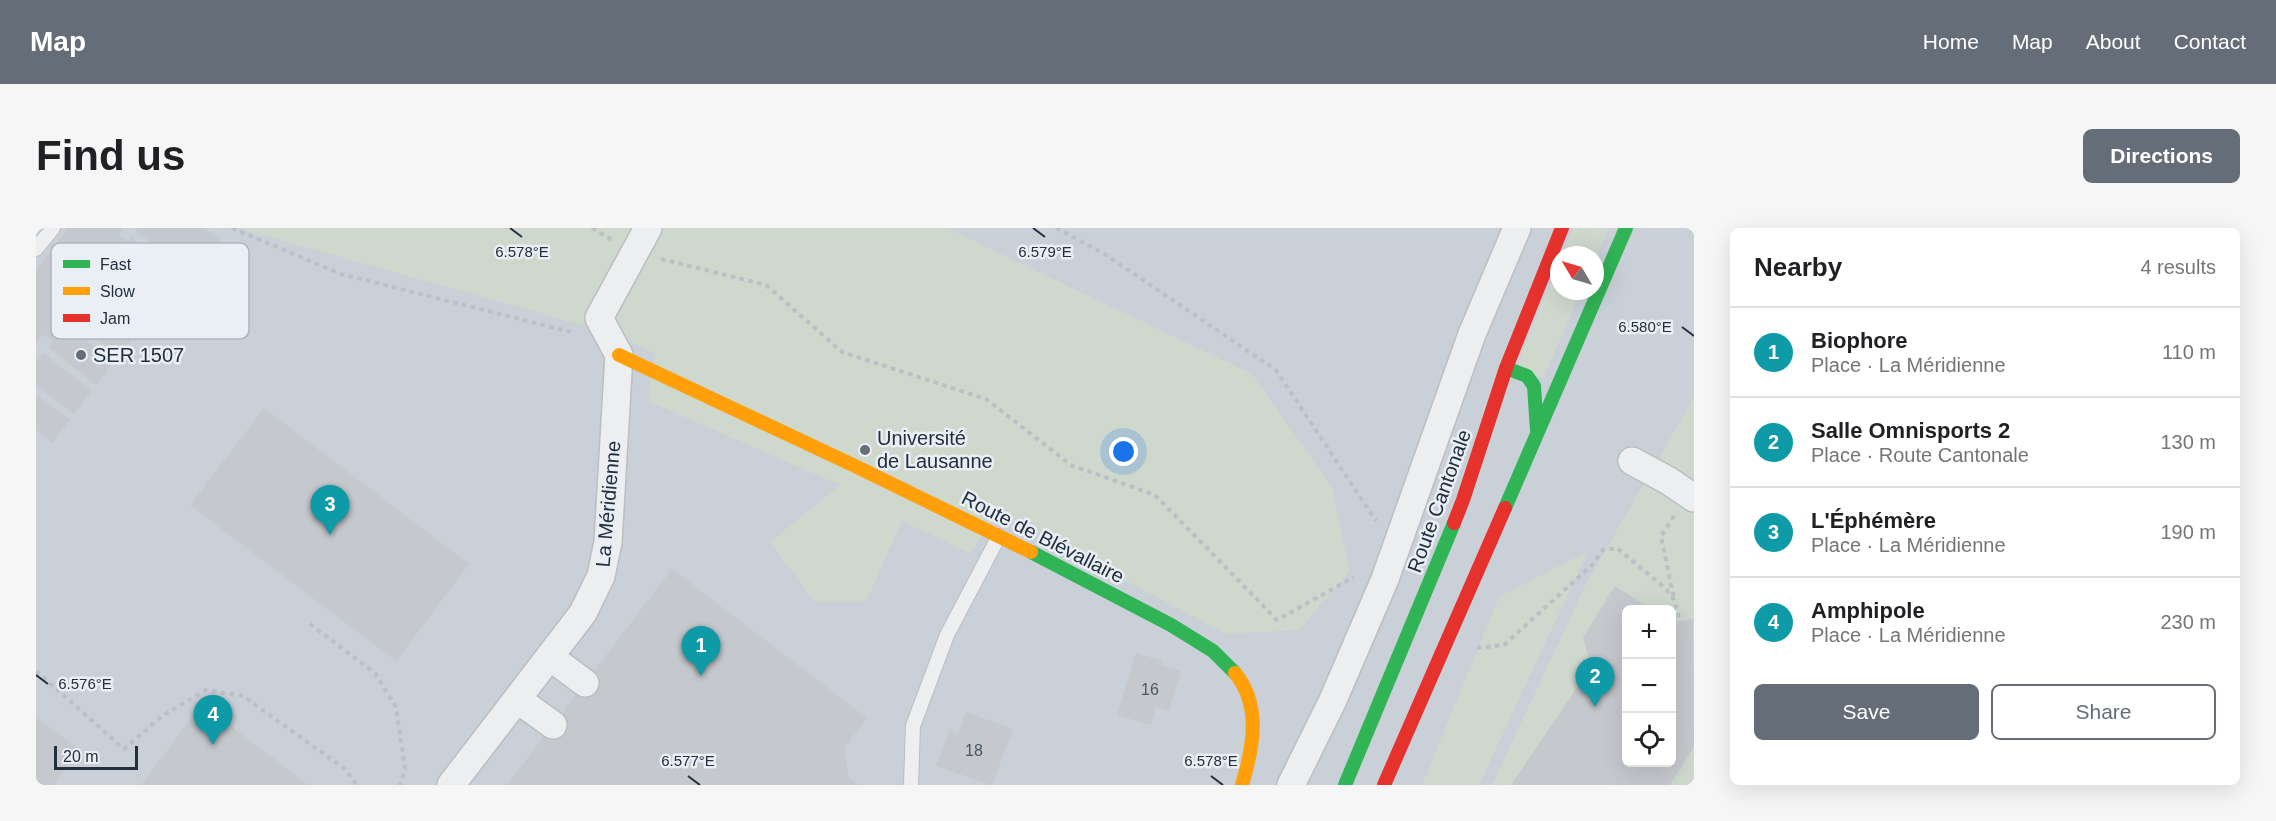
<!DOCTYPE html>
<meta charset="utf-8">
<style>
:root{--surface:#fff;--page:#f6f6f6;--text:#202124;--muted:#757577;--line:#e0e0e0;--accent:#646d78}
body{margin:0;font-family:Arial,sans-serif;background:var(--page);color:var(--text)}
.controls{position:absolute;right:18px;bottom:18px;display:grid;overflow:hidden;border-radius:9px;box-shadow:0 6px 24px #0002}
.controls button{width:54px;height:54px;display:grid;place-items:center;padding:0;border:0;border-bottom:2px solid var(--line);background:var(--surface);color:var(--text);font:30px sans-serif}
.compass{position:absolute;left:1514px;top:18px;width:54px;height:54px;border-radius:50%;background:var(--surface);box-shadow:0 6px 24px #0002;rotate:308deg}
.scale{position:absolute;left:18px;bottom:15px;width:84px;box-sizing:border-box;padding-left:6px;border:3px solid #232f3e;border-top:0;font-size:16px;line-height:21px;white-space:nowrap;color:#232f3e;-webkit-text-stroke:4px #e9eff5;paint-order:stroke}
.you{position:absolute;left:1088px;top:224px;width:21px;height:21px;margin:-15px;border:4px solid #fff;border-radius:50%;background:#1a73e8;box-shadow:0 0 0 9px #1a73e833}
.badge{display:grid;place-items:center;width:39px;height:39px;border-radius:50%;background:var(--accent);color:#fff;font-size:20px;font-weight:700}
.pin{position:absolute;translate:-50% -50px;filter:drop-shadow(0 2px 3px #0008)}
.pin::after{content:'';position:absolute;top:32px;width:21px;height:18px;background:inherit;clip-path:polygon(0 0,100% 0,50% 100%)}
.list{margin:0;padding:0;list-style:none}
h2{display:flex;justify-content:space-between;align-items:center;height:78px;margin:0;padding:0 24px;font-size:26px}
h2 small{font-size:20px;font-weight:400;color:var(--muted)}
.list li{display:grid;grid-template-columns:39px 1fr auto;gap:18px;align-items:center;box-sizing:border-box;height:90px;padding:0 24px;border-top:2px solid var(--line)}
.list b{display:block;font-size:22px;white-space:nowrap}
.list p{margin:0;font-size:20px;white-space:nowrap;color:var(--muted)}
.list em{font-size:20px;font-style:normal;color:var(--muted)}
.actions{display:flex;gap:12px;padding:18px 24px}
.actions a{flex:1;padding:14px 0;border:2px solid var(--accent);border-radius:9px;text-align:center;font-size:21px;color:var(--accent)}
.actions .main{background:var(--accent);color:#fff}
.icon{flex:none;width:33px;height:33px;fill:none;stroke:currentColor;stroke-width:2;stroke-linecap:round;stroke-linejoin:round}
.map{position:relative;flex:none;width:1658px;height:557px;overflow:hidden;border-radius:9px}
header{display:flex;align-items:center;gap:36px;box-sizing:border-box;height:84px;padding:0 30px;background:var(--accent);color:#fff}
header strong{font-size:28px}
nav{display:flex;gap:33px;margin-inline-start:auto;font-size:21px}
.intro{display:flex;align-items:center;justify-content:space-between;box-sizing:border-box;height:144px;padding:0 36px}
h1{margin:0;font-size:42px}
.button{padding:15px 27px;border-radius:9px;background:var(--accent);color:#fff;font-size:21px;font-weight:700}
main{display:flex;gap:36px;padding:0 36px}
aside{flex:1;background:var(--surface);border-radius:9px;box-shadow:0 6px 24px #0002}
.map>svg:first-child{display:block}
.built{fill:#cad0d8;fill-rule:evenodd}
.green{fill:#ced8cd;fill-rule:evenodd}
.building{fill:#c5c8cc}
.lines{fill:none;stroke-linecap:round;stroke-linejoin:round}
.lane-casing{stroke:#bbbec2;stroke-width:16}
.street-casing{stroke:#bbbec2;stroke-width:30}
.path{stroke:#bcbfc4;stroke-width:4;stroke-dasharray:4.5 4.5;stroke-linecap:butt}
.lane{stroke:#edeef0;stroke-width:14}
.street{stroke:#edeef0;stroke-width:27}
.fast{stroke:#30b455;stroke-width:14}
.slow{stroke:#ff9f0a;stroke-width:14}
.jam{stroke:#e5322d;stroke-width:14}
.ticks{fill:none;stroke:#232f3e;stroke-width:2}
.poi-dot{fill:#646d78;stroke:#e9eff5;stroke-width:2}
.labels{text-anchor:middle;stroke-width:5;stroke-linejoin:round;paint-order:stroke}
.number-label{font-size:16px;fill:#4c5662}
.poi-label{font-size:20px;fill:#232f3e;stroke:#e9eff5;text-anchor:start}
.street-label{font-size:20px;fill:#232f3e;stroke:#e9eff5}
.key{fill:#e9eff5;stroke:#aeb5be;stroke-width:1.5}
.key-label{font-size:16px;fill:#232f3e}
.ticks-label{font-size:15px;text-anchor:middle;fill:#232f3e;stroke:#e9eff5;stroke-width:5;stroke-linejoin:round;paint-order:stroke}
</style>
<header>
<strong>Map</strong>
<nav><a>Home</a><a>Map</a><a>About</a><a>Contact</a></nav>
</header>
<div class="intro"><h1>Find us</h1><a class="button">Directions</a></div>
<main>
<div class="map">
<svg width="1658" height="557" viewBox="0 0 1658 557">
<rect width="100%" height="100%" fill="#dde0e4"/>
<path class="built" d="M0,0H1658V557H0ZM1523,27H1559V63H1523ZM1590,382H1636V534H1590Z"/>
<path class="green" d="M201,0H911L1216,146L1296,259L1314,343L1263,402L1190,406L962,285L934,325L866,293L830,374H779L734,314L804,257L612,173L619,125L557,100Z
M1537,0H1573L1559,31V27H1526Z
M1523,33V63H1545L1507,151L1482,135Z
M1658,169V557H1456L1551,354ZM1590,382H1636V534H1590Z
M1552,323L1443,557H1386L1463,369Z"/>
<path class="building" d="M32,0H88L83,7L92,14L96,10L145,47L127,70L79,33L84,26L73,19L60,36L69,44L74,38L122,76L104,99L56,61L61,55L51,48L38,65L48,73L52,67L101,105L83,128L35,90L39,84L29,77L15,95L24,103L29,96L78,134L60,157L12,119L17,113L7,106L0,115V42Z
M102,0H168L194,20L167,55L100,3Z
M7,125L56,163L38,186L0,157V130L2,132Z
M0,166L34,192L16,215L0,202Z
M228,180L433,336L360,433L154,277Z
M636,341L831,490L808,520L813,550L823,557H471Z
M1579,358L1617,382H1590V534H1636V394L1657,391L1658,519L1634,557H1475L1555,439L1547,409Z
M1100,425L1127,433L1126,438L1145,443L1133,483L1120,479L1115,497L1081,487Z
M166,476L272,557H105Z
M930,484L977,501L956,557L900,538L913,503L922,506Z
M0,489L44,522L17,557H0Z"/>
<g class="lines">
<defs>
<path id="lane" d="M0,21L17,0
M875,557L877,498L911,407L963,308"/>
<path id="street" d="M1596,233L1633,253L1658,270
M514,429L549,455
M481,471L517,497
M415,557L547,385L565,348L572,314L583,127L563,90L612,0
M1255,557L1297,472L1349,351L1436,106L1481,0"/>
</defs>
<use href="#lane" class="lane-casing"/>
<use href="#street" class="street-casing"/>
<path class="path" d="M196,0L305,46L539,105
M556,0L576,12
M1020,0L1067,25L1240,142L1340,293
M625,31L730,57L806,124L950,171L1035,237L1119,267L1241,392L1318,349
M1638,288L1625,308L1638,371
M274,396L339,445L360,479L369,541L364,557
M1441,420L1468,417L1557,336L1567,322L1581,320L1630,361L1638,372L1644,393
M0,443L88,521L126,488L170,462L207,468L309,541L321,557"/>
<use href="#lane" class="lane"/>
<use href="#street" class="street"/>
<path class="fast" d="M1470,140L1491,148L1498,158L1501,202
M1469,280L1590,0
M995,324L1135,397L1177,423L1199,445
M1309,557L1418,295"/>
<path class="slow" d="M583,127L819,238L995,324
M1199,445C1226,478 1217,520 1206,557"/>
<path class="jam" d="M1418,295L1427,272L1470,140L1526,0
M1348,557L1469,280"/>
</g>
<path class="ticks" d="M474,0L486,9M997,0L1009,9M1646,99L1658,108M0,447L12,456M652,548L664,557M1175,548L1187,557"/>
<g class="poi-dot">
<circle cx="45" cy="127" r="6"/>
<circle cx="829" cy="222" r="6"/>
</g>
<g class="labels">
<g class="number-label">
<text x="1114" y="467">16</text>
<text x="938" y="528">18</text>
</g>
<g class="poi-label">
<text x="57" y="134">SER 1507</text>
<text x="841" y="217">Université<tspan x="841" dy="23">de Lausanne</tspan></text>
</g>
<g class="street-label">
<text transform="translate(1403 273) rotate(-70)" y="7">Route Cantonale</text>
<text transform="translate(572 276) rotate(-85)" y="7">La Méridienne</text>
<text transform="translate(1007 309) rotate(27)" y="7">Route de Blévallaire</text>
</g>
</g>
<rect x="15" y="15" width="198" height="96" rx="9" class="key"/>
<rect x="27" y="32" width="27" height="8" fill="#30b455"/>
<rect x="27" y="59" width="27" height="8" fill="#ff9f0a"/>
<rect x="27" y="86" width="27" height="8" fill="#e5322d"/>
<g class="key-label">
<text x="64" y="42">Fast</text>
<text x="64" y="69">Slow</text>
<text x="64" y="96">Jam</text>
</g>
<g class="ticks-label">
<text x="1009" y="29">6.579°E</text>
<text x="486" y="29">6.578°E</text>
<text x="1609" y="104">6.580°E</text>
<text x="49" y="461">6.576°E</text>
<text x="652" y="538">6.577°E</text>
<text x="1175" y="538">6.578°E</text>
</g>
</svg>
<div class="controls">
<button>+</button>
<button>−</button>
<button><svg class="icon" aria-label="locate" viewBox="0 0 24 24"><circle cx="12" cy="12" r="6"/><path d="M12 2v4M12 18v4M2 12h4M18 12h4"/></svg></button>
</div>
<svg class="compass" viewBox="-18 -18 36 36"><path d="M0-13l5 13h-10z" fill="#e53935"/><path d="M0 13l5-13h-10z" fill="#757577"/></svg>
<div class="scale">20 m</div>
<div class="you"></div>
<div class="pin badge" style="left:665px;top:448px;background:#0f9aa8">1</div>
<div class="pin badge" style="left:1559px;top:479px;background:#0f9aa8">2</div>
<div class="pin badge" style="left:294px;top:307px;background:#0f9aa8">3</div>
<div class="pin badge" style="left:177px;top:517px;background:#0f9aa8">4</div>
</div>
<aside>
<h2>Nearby<small>4 results</small></h2>
<ul class="list">
<li><span class="badge" style="background:#0f9aa8">1</span><div><b>Biophore</b><p>Place · La Méridienne</p></div><em>110 m</em></li>
<li><span class="badge" style="background:#0f9aa8">2</span><div><b>Salle Omnisports 2</b><p>Place · Route Cantonale</p></div><em>130 m</em></li>
<li><span class="badge" style="background:#0f9aa8">3</span><div><b>L'Éphémère</b><p>Place · La Méridienne</p></div><em>190 m</em></li>
<li><span class="badge" style="background:#0f9aa8">4</span><div><b>Amphipole</b><p>Place · La Méridienne</p></div><em>230 m</em></li>
</ul>
<div class="actions"><a class="main">Save</a><a>Share</a></div>
</aside>
</main>
